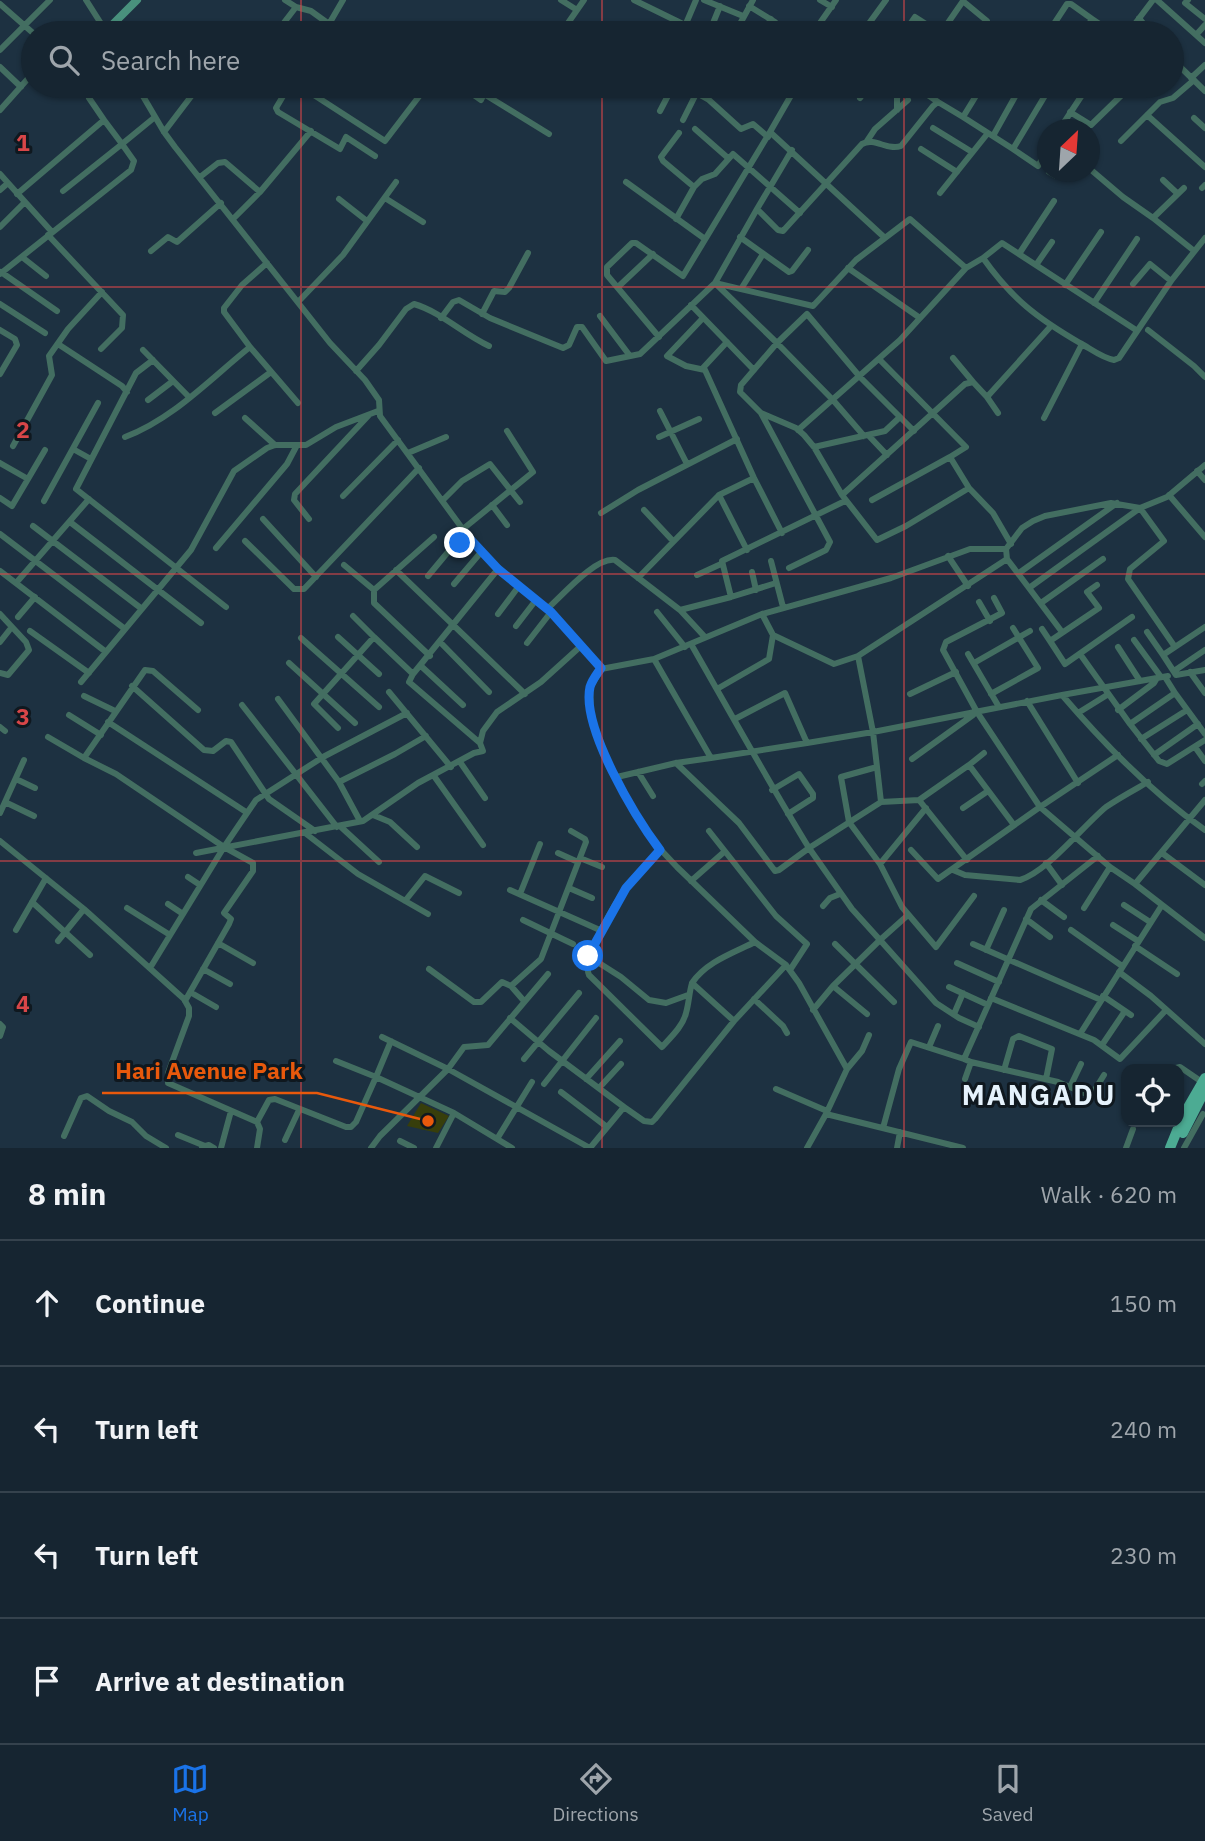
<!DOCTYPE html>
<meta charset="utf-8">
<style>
:root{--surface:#162531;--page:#23313d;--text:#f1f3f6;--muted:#9ea5ab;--line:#35424d;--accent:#1a73e8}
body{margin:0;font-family:"IBM Plex Sans",sans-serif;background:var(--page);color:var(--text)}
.controls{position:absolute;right:21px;bottom:21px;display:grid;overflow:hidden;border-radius:14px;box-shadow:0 2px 5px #0004}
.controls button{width:63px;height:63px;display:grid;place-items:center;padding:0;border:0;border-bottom:2px solid var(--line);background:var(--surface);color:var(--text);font:35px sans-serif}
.compass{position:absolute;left:1037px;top:119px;width:63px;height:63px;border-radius:50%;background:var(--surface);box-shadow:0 2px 5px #0004;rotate:25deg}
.stop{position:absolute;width:21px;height:21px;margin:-16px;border:5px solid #1a73e8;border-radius:50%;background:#fff}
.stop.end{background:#1a73e8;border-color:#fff;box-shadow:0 2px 7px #0008}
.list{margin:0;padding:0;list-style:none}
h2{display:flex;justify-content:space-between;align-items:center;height:91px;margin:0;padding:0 28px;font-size:30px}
h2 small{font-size:23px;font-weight:400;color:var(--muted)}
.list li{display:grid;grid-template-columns:46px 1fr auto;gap:21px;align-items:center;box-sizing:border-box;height:126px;padding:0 28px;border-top:2px solid var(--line)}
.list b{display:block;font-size:26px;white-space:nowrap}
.list em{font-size:23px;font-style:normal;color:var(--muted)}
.icon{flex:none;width:38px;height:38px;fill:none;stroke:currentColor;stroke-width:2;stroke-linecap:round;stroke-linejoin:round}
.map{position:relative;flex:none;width:1205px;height:1148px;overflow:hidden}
.search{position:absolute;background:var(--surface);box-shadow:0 2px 5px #0004;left:21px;right:21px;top:21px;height:77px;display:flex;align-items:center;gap:18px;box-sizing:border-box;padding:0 24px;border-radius:38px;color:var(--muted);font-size:26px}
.sheet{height:595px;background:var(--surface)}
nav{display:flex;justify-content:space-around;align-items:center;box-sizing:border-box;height:98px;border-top:2px solid var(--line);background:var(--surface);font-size:19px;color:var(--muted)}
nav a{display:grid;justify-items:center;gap:4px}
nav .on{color:var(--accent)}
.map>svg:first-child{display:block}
.green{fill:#373e0b}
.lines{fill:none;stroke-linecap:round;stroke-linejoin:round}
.street{stroke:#436e61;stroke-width:6}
.secondary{stroke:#49917d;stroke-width:8}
.primary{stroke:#4cab93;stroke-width:10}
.route{stroke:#1a73e8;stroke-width:9}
.grid{fill:none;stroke:#d84648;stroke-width:2;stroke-opacity:0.55}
.labels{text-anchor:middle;stroke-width:6;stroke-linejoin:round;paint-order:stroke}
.district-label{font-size:28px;font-weight:bold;letter-spacing:2px;fill:#e5f2fc;stroke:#0f181f}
.grid-label{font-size:23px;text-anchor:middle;font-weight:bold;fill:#d84648;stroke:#0f181f;stroke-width:6;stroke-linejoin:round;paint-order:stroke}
.leader{fill:none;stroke:#e8590c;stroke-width:2.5}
.callout-dot{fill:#e8590c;stroke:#0f181f;stroke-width:2.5}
.callout-label{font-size:23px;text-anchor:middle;font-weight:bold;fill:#e8590c;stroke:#0f181f;stroke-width:6;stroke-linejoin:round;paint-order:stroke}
</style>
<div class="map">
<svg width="1205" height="1148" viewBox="0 0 1205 1148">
<rect width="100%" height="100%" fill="#1d3141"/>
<path class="green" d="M421,1103L449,1116L438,1133L407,1126Z"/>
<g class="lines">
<path class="street" d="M86,0L107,33
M285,0L296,7L311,11L329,24
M561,0L577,10
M634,0L685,25
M704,0L743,16
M820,0L832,7
M1157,0L1205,43
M1188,0L1185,3L1205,19
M964,2L987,21L981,33
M0,4L33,33
M749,6L775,22
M1139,18L1151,33
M781,28L788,33
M624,29L633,33
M72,33L78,28
M276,33L296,7
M330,33L331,30L329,24L343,0
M561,33L584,0
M682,33L696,0
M709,33L720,6
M735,33L753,0
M763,33L771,19
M813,33L836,0
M862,33L886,0
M904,33L915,17L940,33
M941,33L963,1
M1048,33L1067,4H1071L1092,19
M1083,33L1092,19L1113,33
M1128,33L1153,0
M1196,35L1205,25
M0,50L50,0
M1172,59L1205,91
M0,67L21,87
M1191,78L1205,65
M137,86L164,132L175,147L330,343L365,380L379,400L380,416L470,539L498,569L551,612L601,669L590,688L591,713L595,729L604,754L640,822L661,850L677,867L755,942L786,965L799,983L847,1069L826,1114L963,1148
M289,86L276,108L278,112L340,149L346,137L375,156
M300,86L385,141L427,86
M461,86L481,100L484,94L549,134
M684,86L709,100L741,129L753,124L768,137
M982,86L963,117L1013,149
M1031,86L1046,94L1051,86
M925,93L938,102
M1046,94L1013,149L1038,166L1048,149
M89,98L104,120
M860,98L868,86
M0,110L33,73
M897,110V98L904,86
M660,111L673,86
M1070,112L1091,125L1131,86
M1147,115L1205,167
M1194,118L1205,128
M683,120L700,86
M933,128L972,152
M695,129L728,158
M1059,130L1088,86
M164,132L199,86
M770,132L793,92L799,86
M679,133L661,157L663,161L694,187
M993,136L1021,86
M867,141L875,129L908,100
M1121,141L1160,102L1173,98L1194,80
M921,149L957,172
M1090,169L1123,197L1153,218
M1049,172L1056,176L1063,172
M0,174L52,232
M200,177L218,163L225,162L260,192
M1163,180L1178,194
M626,182L705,239
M1184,188L1153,218L1193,250
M1202,188L1205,185
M0,190L8,183
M940,193L988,133
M17,194L104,120L122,144L63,191
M385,198L423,222
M339,199L367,221
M757,209L792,150
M233,219L260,192L311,131
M676,219L694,187L702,179L715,174L733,154L800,213
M0,227L25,202
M48,235L123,315L122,328L101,349
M740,237L789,272L792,271L808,250
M151,251L168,237L177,242L221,203
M1019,254L1054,201
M22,257L46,276
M1036,265L1052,242
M848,268L920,318
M1,272L57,311
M0,274L131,170L134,161L122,144L155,117
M1133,284L1150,264L1171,281
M1065,285L1101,232
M618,287L653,254
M741,289L763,254
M298,302L343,255L396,182
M1094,303L1137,239
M0,304L45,333
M691,305L754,370
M482,314L494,291L505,292L509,288L528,253
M600,316L630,356
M441,318L453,302L459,300L490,318L563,348L569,345L577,327H582L606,361L640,354L715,283L757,209L778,230L783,231L862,144C875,137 887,151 901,146L933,106L938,102L963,117
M703,318L667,356L686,366L705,370L754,478L782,533
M0,330L15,339L17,345L0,374
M1136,330L1002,243L983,258C1012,299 1037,318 1080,343C1091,349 1102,358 1114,360L1119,358L1171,281L1205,238
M1148,330L1194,366L1205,377
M659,337L607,275V267L632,243H636L683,276L770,132L885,238
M58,344L122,386L127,392
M250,347L298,403
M143,350L189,397
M953,358L973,382
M879,359L966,447L950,457L969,488
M153,360L136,373L76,489L226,607
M702,369L727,342
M356,371L379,345L406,309L414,304C441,312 463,334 489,346
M987,397L998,413
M148,400L173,381
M660,411L687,464
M215,413L271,372
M761,413L830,542L826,550L789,568
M245,418L275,445
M1044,418L1082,344
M798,430L900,340L966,268L983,258
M864,436L833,400L777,343L807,314L860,377L914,431
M869,436L887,455
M125,437C173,419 210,379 250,347L224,312V308L242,285L267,263
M659,437L699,419
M13,446L52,375L49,356L68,329L102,292
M814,447L885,431L900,417
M73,449L91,459
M408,453L446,437
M0,463L28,479L45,450
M1197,471L1205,480
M719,495L747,550
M842,495L814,447L804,435L796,428L761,413L740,392L741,385L777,343L715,283L813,306L856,260L910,219L966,268
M1169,495L1205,537
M343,496L398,440
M0,498L12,506L28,479
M443,500L462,481L490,464L520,502
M872,500L950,457
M44,501L98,403
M492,505L507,525
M644,510L673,541
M601,513L638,490L737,439
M263,519L316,577
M309,519L294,500L295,494L369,415
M70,522L201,623
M33,526L142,609
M463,529L533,472L507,431
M0,534L125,629
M245,541L294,589H304L419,468
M1011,544L993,513L969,488L906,526L877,540L842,495L965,384L973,382L987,397L1051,326
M216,548L287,464L296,447
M1006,549L1007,559L1029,588L1140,508L1164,541L1130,569L1128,579L1175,647L1163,655L1176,675L1205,670
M948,556L968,586
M771,561L783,607
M344,565L374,590L434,537
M396,570L525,694
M0,571L106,652L191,550L234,471L267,448L275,445H306L336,427L378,411
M752,572L756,590
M1019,573L1117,503
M697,575L721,564
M428,576L453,546L471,540
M638,578L719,495L754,478
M16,583L89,499
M776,583L731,597L722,561L845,501
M454,584L482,551
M1097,585L1087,592L1099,608L1050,641L1065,664L1132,617
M1029,588L1062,632
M374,590V603L430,656
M994,598L1002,613L946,642L943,650L977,712L1040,807L1110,867L1135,884L1205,800
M979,602L990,621
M1041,603L1103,559
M547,609C562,596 595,557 615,560L680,610L704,636
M680,610L731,597
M657,612L685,647
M0,614L26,642L29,650L8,675L0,673
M498,614L519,586
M353,616L374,637
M18,617L35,597
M516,626L536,600
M1042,629L1050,641
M30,631L89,673
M1147,632L1163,655
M773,635L834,664L858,656L873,732L807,743
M338,637L379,674
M301,638L379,707
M1134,640L1161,677
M0,642L11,628
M440,642L489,692
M527,643L551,612
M691,644C730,712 768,781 809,848L881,802
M1118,647L1140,681
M1175,647L1205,627
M968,654L999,707
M1080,654L1130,724L1175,693L1165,677
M858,656L1007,559
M654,659L711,758L807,743L785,693L735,719
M289,663L355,723
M974,663L1030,631
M421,666L463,705
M601,669L654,659L762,614L891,578L970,549H1006L1022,528L1033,521L1045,516L1111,503L1140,508L1167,497L1205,465
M1174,671L1205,650
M1190,672L1205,693
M413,674L498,569
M81,682L106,652
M132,686L204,750L213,751L226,741L231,742L269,799L315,831
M717,689L769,659L773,635L762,614
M389,692L451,767
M1175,693L1205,734
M910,694L956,672
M991,694L1038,668L1013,628
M1062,695L1168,676
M84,696L115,711
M278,699L339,782L360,821
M1027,701L1078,783
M242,705L337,827
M1118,710L1154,683L1157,678
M1078,713L1107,695
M69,715L101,735
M108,722L246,812
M1130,724L1159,761L1167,764L1205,740
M0,727L5,731
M338,728L314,704L374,637L413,674L409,682L480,743
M48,737L84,758
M1141,739L1187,710
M1195,747L1205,761
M1154,755L1198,724
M912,759L973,715
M460,762L485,798
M676,763L739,823L775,871L779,870L809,848L852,909L880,940L908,915
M969,765L984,753
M877,767L841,777L849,822L880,864L902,907L936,947L974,896
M638,772L653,796
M434,776L483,845
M617,777L676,763L711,758
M16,779L35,788
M339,782L395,754L426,736
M1202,784L1205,781
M772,790L799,774L813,794V798L788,814
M919,800L969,765L1014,825
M5,802L34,816
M963,808L988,791
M0,813L24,760
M373,815L390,822L417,847
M341,827L379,862
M709,831L776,916L807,944L790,970
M305,833L358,874L428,914
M0,841L84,909L184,999L189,1008V1016L168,1073V1083L257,1122L260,1129L257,1148
M661,850C650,862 637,874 627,887C616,901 581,960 589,975L662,1047C671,1037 683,1026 686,1013C689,1003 689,993 692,983
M911,850L938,879L1040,807L1118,755
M196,853L363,821L418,783L474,753L483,751L480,743L483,731L497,712L541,682L582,645
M558,853L578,862
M1162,853L1205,885
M580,858L602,867
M967,860L919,800L881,802L873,732L1062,695C1104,744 1152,793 1205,830
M1046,863L1062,885
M880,864L926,808
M953,870L965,875L1020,880C1047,872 1082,827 1106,807C1119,798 1134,790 1148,782
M188,877L200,885
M691,881L724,852
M1135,884L1205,938
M569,888L592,898
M510,890L602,931
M520,894L540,844
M1041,900L1064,917
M405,901L425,876L459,893
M32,902L90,955
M168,904L183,914
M1124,905L1150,922
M823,906L830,898L840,894
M127,908L170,935
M1084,908L1110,867
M1026,919L1050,937
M523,920L573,944
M1113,925L1138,941
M16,930L46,878
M1071,930L1122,966
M58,941L84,909
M218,943L253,963
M835,944L894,1002
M973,944L1101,1000
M1135,946L1177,974
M986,950L1004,910
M588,956L621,977L649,1000L666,1003L688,995
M957,963L999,982
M150,968L224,847L256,800L323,757L407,713
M203,969L230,984
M429,969L474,1002H481L502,982L511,986L524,1001
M1119,972L1151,996L1205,1044
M511,986L541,959L586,842L585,839L571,831
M833,986L867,1014
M949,987L988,1005
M190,992L216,1007
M1103,996L1131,1015
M991,998L1094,1040L1120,1059L1166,1010
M754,999L783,1026L787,1033
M185,1001L229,924L231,919L224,913L253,871V863L224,847L116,774L84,758L145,670L153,671L198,710
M813,1010L833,986L880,940L936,1003L959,1018L979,1027
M954,1014L963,993
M510,1018L549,1051L624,1107L590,1148
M734,1021L692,983C706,962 733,953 755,942
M0,1024L3,1027L0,1036
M1080,1034L1162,905
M382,1037L448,1069L464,1047L488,1045L548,974
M1102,1045L1125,1011
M929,1047L938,1026
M524,1059L579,993
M336,1061L376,1077L391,1041
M971,1062L1058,1082L1091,1096L1104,1075
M847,1069L862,1051L869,1035
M1172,1069L1180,1067L1202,1082
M1004,1070L1013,1039L1019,1036L1052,1049L1046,1079
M586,1079L620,1041
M965,1079L971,1062L964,1059L1031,909L1098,856
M544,1084L596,1018
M1070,1087L1081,1064
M599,1088L621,1064
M776,1089L827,1111
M561,1092L607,1127
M624,1107L644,1121L652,1122L655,1119L734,1021L786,965
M257,1122L269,1100L275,1099L346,1127H351L356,1122L376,1077L454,1113
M883,1128L899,1069L911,1042L964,1059
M178,1135L205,1146
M64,1136L81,1098L87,1096L109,1111L132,1122L146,1136L166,1148
M497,1139L532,1082
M285,1140L299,1110
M400,1141L414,1148
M202,1147L209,1145L214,1148
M221,1148L231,1111
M371,1148L380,1136L448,1069L590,1148
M436,1148L454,1113L512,1148
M807,1148L826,1114
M897,1148L900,1132
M1126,1148L1133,1129
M1184,1148L1203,1114"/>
<path class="secondary" d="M106,31L137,0"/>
<path class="primary" d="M1183,1133L1205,1090
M1170,1148L1183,1116L1205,1078"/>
</g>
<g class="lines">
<path class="route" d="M460,543L471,540L498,569L551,612L601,668C597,674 592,680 590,687C581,728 636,818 660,850L626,888L588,956"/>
</g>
<path class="grid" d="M301,0V33M602,0V33M904,0V33M301,86V1148M602,86V1148M904,86V1148M0,287H1205M0,574H1205M0,861H1205"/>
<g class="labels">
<g class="district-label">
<text x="1039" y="1105">MANGADU</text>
</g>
</g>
<g class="grid-label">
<text x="23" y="151">1</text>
<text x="23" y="438">2</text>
<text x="23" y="725">3</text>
<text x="23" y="1012">4</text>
</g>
<path class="leader" d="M428 1121L317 1093H102"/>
<circle class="callout-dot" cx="428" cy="1121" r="7"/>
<g class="callout-label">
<text x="209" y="1079">Hari Avenue Park</text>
</g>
</svg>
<div class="controls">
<button><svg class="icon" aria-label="locate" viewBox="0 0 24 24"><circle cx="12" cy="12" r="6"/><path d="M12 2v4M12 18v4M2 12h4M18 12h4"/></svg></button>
</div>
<svg class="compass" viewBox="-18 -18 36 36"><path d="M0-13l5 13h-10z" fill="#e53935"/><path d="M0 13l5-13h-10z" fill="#9ea5ab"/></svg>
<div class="stop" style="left:588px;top:956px"></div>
<div class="stop end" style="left:460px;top:543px"></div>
<div class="search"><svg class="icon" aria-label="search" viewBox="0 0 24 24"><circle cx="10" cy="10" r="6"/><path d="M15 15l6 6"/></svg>Search here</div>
</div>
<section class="sheet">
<h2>8 min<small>Walk · 620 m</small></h2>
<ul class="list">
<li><svg class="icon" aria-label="ahead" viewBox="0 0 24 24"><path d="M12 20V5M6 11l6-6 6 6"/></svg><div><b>Continue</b></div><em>150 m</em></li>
<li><svg class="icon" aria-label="left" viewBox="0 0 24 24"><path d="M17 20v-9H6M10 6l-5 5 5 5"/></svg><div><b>Turn left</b></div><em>240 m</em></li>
<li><svg class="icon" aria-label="left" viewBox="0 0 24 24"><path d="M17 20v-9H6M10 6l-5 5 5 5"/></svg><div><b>Turn left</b></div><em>230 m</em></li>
<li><svg class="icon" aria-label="arrive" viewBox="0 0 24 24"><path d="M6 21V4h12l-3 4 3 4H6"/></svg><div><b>Arrive at destination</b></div></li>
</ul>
</section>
<nav>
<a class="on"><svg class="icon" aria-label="map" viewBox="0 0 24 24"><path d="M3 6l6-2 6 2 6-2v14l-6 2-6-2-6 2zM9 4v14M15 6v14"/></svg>Map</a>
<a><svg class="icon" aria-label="directions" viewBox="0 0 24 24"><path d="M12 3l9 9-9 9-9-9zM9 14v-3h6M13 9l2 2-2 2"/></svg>Directions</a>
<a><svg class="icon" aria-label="saved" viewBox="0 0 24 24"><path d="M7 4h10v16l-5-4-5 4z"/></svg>Saved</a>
</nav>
